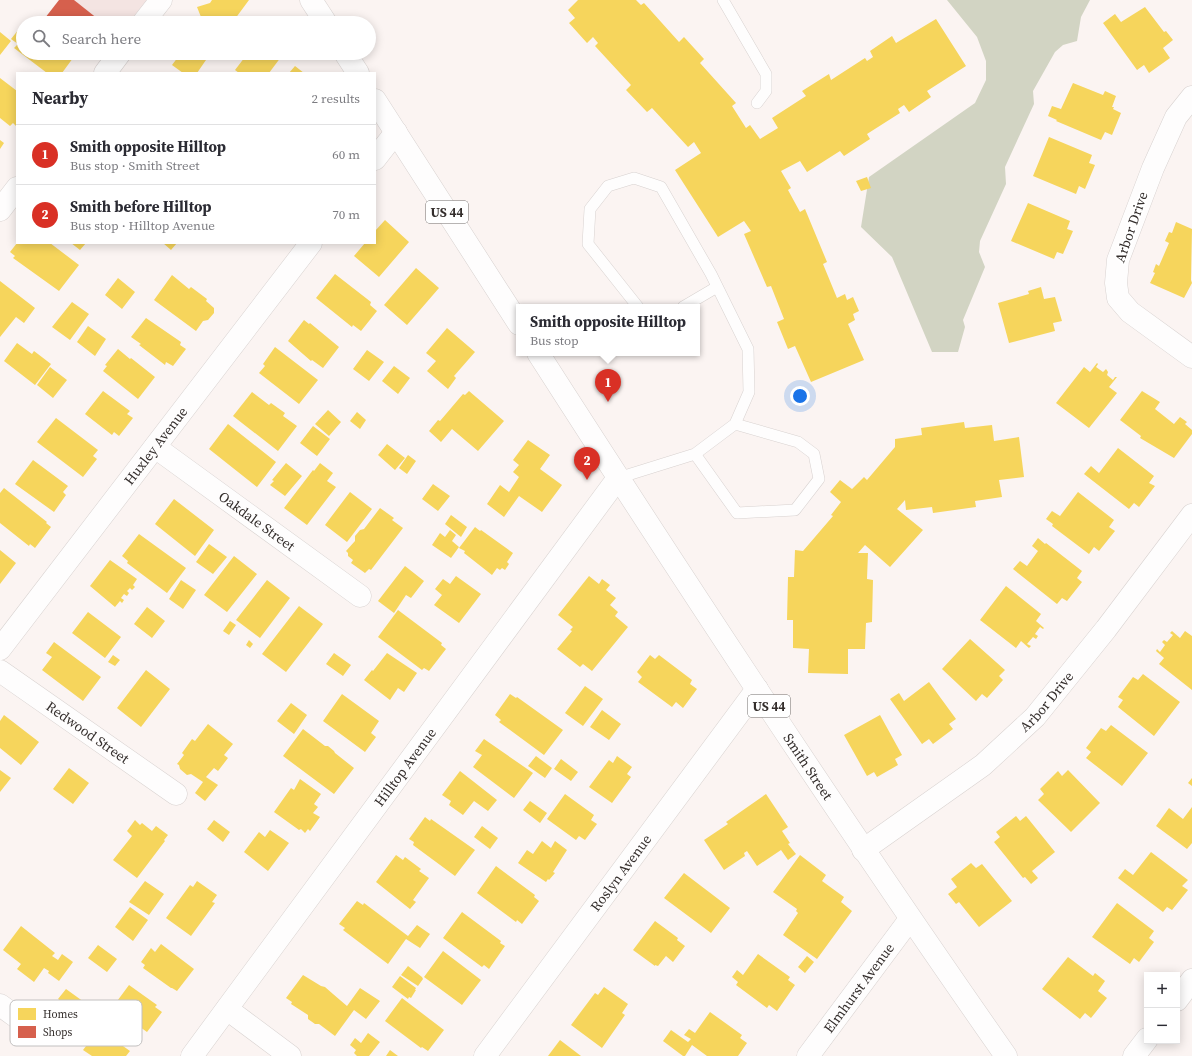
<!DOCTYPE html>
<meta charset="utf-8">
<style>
:root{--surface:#fff;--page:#f2f2f3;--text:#2b2b33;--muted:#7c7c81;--line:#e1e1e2;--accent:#d93025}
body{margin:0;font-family:"Source Serif 4",serif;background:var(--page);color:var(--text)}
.controls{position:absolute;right:12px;bottom:12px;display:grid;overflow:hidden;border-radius:0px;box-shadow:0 2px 10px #0003}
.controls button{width:36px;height:36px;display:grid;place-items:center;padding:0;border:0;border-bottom:1px solid var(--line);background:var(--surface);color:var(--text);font:20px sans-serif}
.you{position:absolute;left:800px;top:396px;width:14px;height:14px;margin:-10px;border:3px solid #fff;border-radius:50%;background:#1a73e8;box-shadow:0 0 0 6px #1a73e833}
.badge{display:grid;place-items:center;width:26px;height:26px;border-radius:50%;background:var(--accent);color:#fff;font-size:13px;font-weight:700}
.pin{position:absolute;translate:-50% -33px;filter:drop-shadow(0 1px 2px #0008)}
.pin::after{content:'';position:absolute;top:21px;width:14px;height:12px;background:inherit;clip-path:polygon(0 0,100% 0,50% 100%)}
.popup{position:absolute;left:516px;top:304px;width:184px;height:52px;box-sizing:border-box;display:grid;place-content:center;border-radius:0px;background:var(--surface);filter:drop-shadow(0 1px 3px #0005);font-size:13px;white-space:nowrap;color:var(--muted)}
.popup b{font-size:15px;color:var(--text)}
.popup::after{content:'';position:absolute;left:50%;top:100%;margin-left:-8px;border:8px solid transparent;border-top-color:var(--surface)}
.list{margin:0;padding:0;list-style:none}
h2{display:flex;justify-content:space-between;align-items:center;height:52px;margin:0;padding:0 16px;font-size:17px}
h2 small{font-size:13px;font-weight:400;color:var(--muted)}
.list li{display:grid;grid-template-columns:26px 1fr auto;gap:12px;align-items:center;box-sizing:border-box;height:60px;padding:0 16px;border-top:1px solid var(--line)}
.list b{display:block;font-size:15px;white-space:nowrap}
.list p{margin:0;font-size:13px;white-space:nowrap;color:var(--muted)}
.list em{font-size:13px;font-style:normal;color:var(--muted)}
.icon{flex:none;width:22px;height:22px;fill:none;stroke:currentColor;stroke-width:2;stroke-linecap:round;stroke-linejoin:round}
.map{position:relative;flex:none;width:1192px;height:1056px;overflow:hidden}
.search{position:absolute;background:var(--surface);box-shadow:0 2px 10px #0003;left:16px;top:16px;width:360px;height:44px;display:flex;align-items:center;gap:10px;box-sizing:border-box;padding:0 14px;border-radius:22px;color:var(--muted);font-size:15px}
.panel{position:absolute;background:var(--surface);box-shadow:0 2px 10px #0003;left:16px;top:72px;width:360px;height:172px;border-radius:0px}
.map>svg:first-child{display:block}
.commercial{fill:#f4e4e2}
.forest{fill:#d2d4c3}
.homes{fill:#f6d55c}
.shops{fill:#d6604d}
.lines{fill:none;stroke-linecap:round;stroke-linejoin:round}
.lane-casing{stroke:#d8d2d0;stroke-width:12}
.street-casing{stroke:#d8d2d0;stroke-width:23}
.secondary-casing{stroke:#d8d2d0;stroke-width:23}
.primary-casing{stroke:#d8d2d0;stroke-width:23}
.lane{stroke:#fefdfd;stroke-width:11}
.street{stroke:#fefdfd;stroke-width:22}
.secondary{stroke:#fefdfd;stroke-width:22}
.primary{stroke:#fefdfd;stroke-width:22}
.labels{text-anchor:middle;stroke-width:4;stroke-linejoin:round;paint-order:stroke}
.shield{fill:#fff;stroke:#716d6b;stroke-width:1}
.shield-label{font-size:13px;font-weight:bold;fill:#342e2c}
.street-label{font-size:14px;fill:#342e2c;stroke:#fff}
.key{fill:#fff;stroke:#c2c0c0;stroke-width:1}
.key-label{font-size:11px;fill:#342e2c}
</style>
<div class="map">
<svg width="1192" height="1056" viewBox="0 0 1192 1056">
<rect width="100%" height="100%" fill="#fbf4f2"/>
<path class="commercial" d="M68,0H156L139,23H93Z"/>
<path class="forest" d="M947,0H1090L1081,17L1077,41L1063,45L1055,52L1033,91L1034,104L1005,167L1006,184L980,241L979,252L985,267L963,320L965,327L958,352H932L892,257L861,227L869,177L975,103L986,80V61L977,37Z"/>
<path class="homes" d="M212,0H249L232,23H225L216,16L203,22L197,7L210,3Z
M578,0H636L641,5L644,3L679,42L684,37L704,59L700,63L736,103L732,106L746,128L750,125L760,139L778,128L772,118L806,96L802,91L829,74L831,80L865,58L867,61L873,57L870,51L892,36L896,43L936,19L966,66L927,91L931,97L909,112L904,105L898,109L900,113L867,134L870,139L844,156L840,151L807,172L800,161L781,171L791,188L788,190L800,212L805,209L827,262L823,264L837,298L845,294L847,300L853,297L859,311L853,314L855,320L848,324L864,360L811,382L795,346L788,349L777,322L784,319L771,286L767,287L744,234L751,231L744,221L718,237L675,170L701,153L694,142L688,147L652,108L647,112L626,90L631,85L595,46L598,43L593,37L587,43L569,23L575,18L568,10Z
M1145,7L1164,32L1166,31L1173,40L1163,48L1170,58L1149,73L1144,65L1137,70L1103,23L1115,14L1121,22Z
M23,24V53H67L73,58L62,73H47L14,48L18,44L11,39Z
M0,32L11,41L0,55Z
M181,53H197L206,60L197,73H183L172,65Z
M248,53H284L269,73H239L235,70Z
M295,66L304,73H289Z
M0,78L17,91V127L13,123L10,126L0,118Z
M1073,83L1103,95L1105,91L1116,96L1112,107H1114L1113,109L1121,113L1112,135L1105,132L1101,140L1056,121L1057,120L1048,116L1052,106L1061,109Z
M1049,137L1092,155L1089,163L1095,165L1085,189L1079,186L1076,194L1033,176Z
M0,140L4,143L0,149Z
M867,177L871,188L861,191L856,181Z
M1028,203L1070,221L1067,229L1073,231L1063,254L1057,252L1054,259L1011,241Z
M385,220L409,242L379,277L354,256L365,243H375V231Z
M1176,222L1192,229L1191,280L1192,283L1184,298L1150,283L1155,273L1153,272L1156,264L1159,266L1169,243L1165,241L1169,232L1172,233Z
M17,243H50L79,265L59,291L13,258L15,256L10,252Z
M71,243H86L80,250Z
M163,243H177L171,250Z
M416,268L439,288L407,325L384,305Z
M335,274L371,302L370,305L377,311L361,331L353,325L352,327L316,298Z
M172,275L189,289L191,287L207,299L206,301L214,308V313L208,320L203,321L196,331L154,300Z
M118,278L135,292L122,309L105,295Z
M0,281L35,308L24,323L16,317L0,337Z
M1041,287L1044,299L1055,297L1062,321L1053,323L1055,331L1009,343L998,303L1029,294L1028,291Z
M72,302L89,314L70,340L52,327Z
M146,318L181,342L180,345L186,349L173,366L166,362L165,365L139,345L141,344L131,337Z
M304,320L309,324L310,323L339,347L323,368L312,360L311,361L288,341Z
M88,326L106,339L95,356L77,342Z
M447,328L475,352L454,376L456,378L448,389L427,371L436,361L426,353Z
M17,343L32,354L34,351L51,364L35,385L4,361Z
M275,347L318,380L299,404L259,373L265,366L263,364Z
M118,349L130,359L131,358L155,377L138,399L103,371L107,366L105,365Z
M367,350L384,362L369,381L353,369Z
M1097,363L1098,364L1096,367L1103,372L1106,369L1108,372L1107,375L1113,380L1115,377H1117L1109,387L1117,393L1089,428L1056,403L1084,367L1090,372Z
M394,366L410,378L398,394L382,381Z
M50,367L67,380L53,398L37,385Z
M103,391L130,411L127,414L133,418L119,436L114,432L112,435L85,414Z
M469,391L504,421L478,451L452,429L441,442L429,431L438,420L440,421L463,394L465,395Z
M1142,391L1160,402L1155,409L1174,424L1180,417L1187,422L1185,424L1192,430V434L1174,458L1140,438L1141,436L1120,420Z
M252,392L269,405L271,403L285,413L283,416L297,426L278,451L233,416Z
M328,410L341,422L329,436L315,424Z
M357,412L366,420L360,429L350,421Z
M56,418L98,450L93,456L97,459L83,477L37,442Z
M964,422L965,428L992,425L994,441L1019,437L1024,477L999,480L1002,497L975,501L976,507L933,513L932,507L906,510L905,500L897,509L923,530L890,567L865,545L858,553H868L867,579L873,580L872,622L866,623L865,649H848V674L808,673L809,649L793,648V620H787L788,577H794L795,550L803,551L833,516L831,515L841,502L830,492L840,480L852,489L864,477L867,480L895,447V439L922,435L921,428Z
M228,424L276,462L257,487L209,449Z
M313,426L330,439L317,456L300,443Z
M528,440L550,455L540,469L562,485L542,512L519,496L504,517L487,504L500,485L509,492L519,477L513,472L519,465L513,460Z
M387,444L405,458L395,470L378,455Z
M1118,448L1154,476L1149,483L1155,486L1139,507L1134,503L1129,509L1084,474L1091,466L1099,473Z
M408,455L416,461L407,474L399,468Z
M33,460L68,486L63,492L66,495L54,512L15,484Z
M286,463L302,476L285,496L270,485L274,481L272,480Z
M320,463L333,473L327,481L336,487L307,525L284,508L313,470L314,471Z
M433,484L450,496L438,511L422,499Z
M4,488L47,522L46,523L51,527L35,548L30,544L29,546L0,523V493Z
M350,492L372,509L347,542L325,525Z
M1078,492L1114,520L1109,527L1115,531L1099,551L1094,547L1089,554L1052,526L1053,524L1046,519L1052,511L1060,516Z
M174,499L214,530L195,556L155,524Z
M380,508L394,518L392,520L403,528L371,570L369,569L365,573L351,563L353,560L348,556V553L346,551L355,541V536L360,530L364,529Z
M451,515L467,527L461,537L445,524Z
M475,527L480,531L481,530L513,553L507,562L509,564L505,570L502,568L500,570L497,568L492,575L464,553L465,551L459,548Z
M450,530L456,535L452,541L459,547L451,558L432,545L440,533L445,537Z
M139,534L186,568L167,593L127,563L128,561L122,556Z
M1038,538L1045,544L1046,543L1082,571L1077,578L1082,582L1067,601L1062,598L1057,604L1013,569L1020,561L1027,566L1038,551L1032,546Z
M209,544L227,557L213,574L196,562Z
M0,550L16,563L0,584Z
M234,556L257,574L227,612L204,595Z
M110,560L137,579L133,585L135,587L132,590L130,588L127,591L129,593L127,596L124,594L121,598L124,600L122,603L120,601L115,607L90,586Z
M405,566L424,581L411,598L406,595L394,613L378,601Z
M456,576L481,594L459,623L434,605L442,595L435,589L443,579L450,584Z
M589,576L599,584L602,579L610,585L606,590L616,598L610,605L618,612L615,616L628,627L592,671L583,664L580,667L557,649L572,631L570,630L573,627L558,615Z
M181,580L196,590L183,609L169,599Z
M267,580L290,598L260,638L236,620Z
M1006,586L1041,614L1036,621L1044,628L1043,629L1040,627L1035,634L1038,636L1036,639L1033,637L1027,644L1031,646L1029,648L1021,641L1016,648L980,620Z
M299,606L323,624L286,672L262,654Z
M147,607L165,621L152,638L134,624Z
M398,610L442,643L441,645L446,649L429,671L424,668L422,670L378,637Z
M88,612L121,637L105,658L72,633Z
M230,621L236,625L229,635L223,631Z
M1172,631L1180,638L1185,631L1192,636V690L1159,664L1164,658L1156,651L1157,649L1160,652L1165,645L1162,642L1164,640L1167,642L1173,635L1170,633Z
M970,639L1005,670L999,676L1003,680L987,698L982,694L976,701L942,669Z
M249,640L253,644L250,648L246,645Z
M54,642L101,677L83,701L42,670L52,657L46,653Z
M334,653L351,665L343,676L326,664Z
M387,653L417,673L404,692L398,688L390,700L364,680L372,670L373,671Z
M113,655L120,660L115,666L108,662Z
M650,655L655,659L659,655L692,680L690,684L697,689L683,708L676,702L672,707L638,682L642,677L637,672Z
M146,670L170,689L141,727L117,708Z
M1143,674L1180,702L1154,736L1118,707L1123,700L1118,697L1133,677L1138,680Z
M929,682L956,719L949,724L953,729L933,744L929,739L922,744L890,699L899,693L904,701Z
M585,686L603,699L583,726L565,713Z
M342,694L379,721L371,733L376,737L365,752L323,721Z
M510,694L516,698L517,697L563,730L544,755L499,722L501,720L495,715Z
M291,703L307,715L294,734L277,721Z
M602,710L621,724L609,740L590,727Z
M4,715L39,742L21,765L0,748V721Z
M880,715L902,755L895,759L898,765L877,777L874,772L867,776L844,735Z
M208,724L233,744L224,755L228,758L218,771L214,768L206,777L218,785L205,801L195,793L203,782L191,774L187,775L180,769L179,765L177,764L184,755L182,753L192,739L195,741Z
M1111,725L1148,753L1122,786L1086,758L1091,752L1086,748L1101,728L1106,731Z
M303,729L325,746H328L334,751L335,753L354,768L334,794L283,756Z
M484,739L533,773L514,798L473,767L482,755L475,751Z
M536,756L552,768L545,778L528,766Z
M617,756L632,767L627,774L631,777L612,803L589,787L609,760L613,763Z
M561,759L578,772L571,781L554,769Z
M69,768L89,783L73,804L53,789Z
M0,770L11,778L0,792Z
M1068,770L1100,803L1071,832L1038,800L1044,794L1040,789L1058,771L1062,776Z
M460,771L497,800L488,811L474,801L463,815L449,805L451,801L442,795Z
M1192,778V786L1188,783Z
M300,779L321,794L314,804L318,807L313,813L320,817L310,831L308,829L305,833L301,829L299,830L274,812L291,788L294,790Z
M565,794L594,815L591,820L597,824L585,840L579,836L576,840L547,819Z
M766,794L788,827L782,831L790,843L788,844L796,854L788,860L781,850L757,866L747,851L744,853L745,856L724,870L704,840L728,824L726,822Z
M530,801L547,813L540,823L523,810Z
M1192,807V843L1187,849L1156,826L1169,808L1183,819Z
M1016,816L1020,821L1026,816L1055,852L1032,871L1038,878L1031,884L1025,877L1023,878L994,842L1000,837L996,832Z
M425,817L430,821L431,819L475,850L455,876L413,845L414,842L409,839Z
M135,820L140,825L142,823L152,831L156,826L168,835L164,840L165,841L137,878L113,860L132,836L127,831Z
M214,820L230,832L223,842L207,829Z
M482,826L498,838L490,849L474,837Z
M270,830L289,843L268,871L244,852L259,832L265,837Z
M542,841L551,848L555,841L567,850L553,872L555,873L549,880L548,879L546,882L518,863L527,850L533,854Z
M1151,852L1188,880L1182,886L1188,890L1172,910L1167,907L1163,912L1118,878L1125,869L1133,875Z
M396,855L403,860L405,857L421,869L419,871L429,878L413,900L416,902L410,909L376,882Z
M800,855L826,875L822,881L844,897L841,902L852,911L817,959L783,935L798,913L796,911L797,909L773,892Z
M971,863L976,868L982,864L1012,901L979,927L959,902L956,904L948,894L957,887L951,879Z
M496,866L535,895L534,897L539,901L522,924L517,920L516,922L477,893Z
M684,873L730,908L711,933L664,898Z
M145,881L164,894L149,915L129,902Z
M197,881L217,895L212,902L215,903L191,936L166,918L190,885L193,887Z
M357,901L363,905L364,903L408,936L417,925L430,934L420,948L406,939L388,964L343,930L345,928L339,924Z
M1117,903L1154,931L1149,938L1154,942L1139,962L1134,958L1130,964L1092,937Z
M130,907L148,920L133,941L115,927Z
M462,912L501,941L500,943L505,946L489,969L484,965L482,967L443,938Z
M655,921L678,938L677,940L685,946L673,962L666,956L658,966L655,965V966L633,950Z
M21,926L55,953L52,956L58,960L62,954L73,962L59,981L48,973L49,971L44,968L34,982L17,969L21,964L3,950Z
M161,944L194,969L177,991L172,988H171L143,968L145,965L141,962L151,948L155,952Z
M98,945L117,959L107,972L88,958Z
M443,951L481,980L462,1005L424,977Z
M758,954L790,977L788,980L795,985L777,1011L769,1005L767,1008L736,985L738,982L732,977L737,970L743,975Z
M807,956L814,962L805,973L798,967Z
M1068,957L1093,976L1095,973L1105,981L1098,991L1107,998L1091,1018L1085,1013L1080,1019L1042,989Z
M408,966L422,977L423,979L418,986L401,975Z
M303,975L321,986L325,987L333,994L347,1006L360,988L380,1001L366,1019L354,1010L335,1036L319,1024H315L308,1019V1015L291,1004L292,1002L286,998Z
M400,976L416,988L415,990H416L411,998L409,997L408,999L392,987Z
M129,985L157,1005L155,1007L162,1012L147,1032L140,1027L139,1028L112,1008Z
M604,987L628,1004L622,1013L625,1015L602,1048L571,1025L595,993L598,995Z
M66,989L84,1002L76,1013L58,999Z
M402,998L444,1030L428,1051L422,1047L421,1048L385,1021Z
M710,1012L742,1035L740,1038L747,1043L738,1056H707L692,1045L685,1056H683L663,1041L671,1030L688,1042L691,1039L684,1035L689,1029L695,1033Z
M99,1029L130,1051L126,1056H92L83,1050Z
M368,1033L380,1042L369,1056H357L354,1053L356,1050L350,1045L355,1038L361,1043Z
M560,1040L581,1056H548Z
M390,1050L398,1056H386Z"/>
<path class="shops" d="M59,0H74L103,23H52L45,18Z"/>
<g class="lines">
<defs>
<path id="lane" d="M723,0L766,74V91L757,103
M683,307L717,287
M695,454L737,513L795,510L819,479L814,454L798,442L735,424
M618,478L695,454L735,424L749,392L748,349L711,274L661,187L634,178L608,186L590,209L588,244L638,307"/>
<g id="street">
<path d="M143,23L161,0"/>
<path d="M105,73L120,53"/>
<path d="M1192,97L1176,117L1153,168L1118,260L1116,283L1118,298L1130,312L1192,357"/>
<path d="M0,210L17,188"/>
<path id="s1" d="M155,447L360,596"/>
<path id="s2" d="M0,671L176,794"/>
<path id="s3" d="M863,850L983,765L1035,717L1106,629L1192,515"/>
<path d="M1177,1000L1192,980"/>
<path d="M0,1005L18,1018"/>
<path d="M227,1009L290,1056"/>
<path id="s4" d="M192,1056L618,478"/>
<path id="s5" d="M485,1056L757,689"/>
<path id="s6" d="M808,1056L910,919"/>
<path d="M1134,1056L1147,1039"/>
</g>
<g id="secondary">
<path d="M375,159L396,132"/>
<path id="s7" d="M0,649L311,243"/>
</g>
<g id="primary">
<path d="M311,0L326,23"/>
<path d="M345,53L358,73"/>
<path d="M375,100L519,324"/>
<path id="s8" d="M538,353C690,590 844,825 1006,1056"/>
</g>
</defs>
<use href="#lane" class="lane-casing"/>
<use href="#street" class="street-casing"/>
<use href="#secondary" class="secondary-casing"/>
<use href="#primary" class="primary-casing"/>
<use href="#lane" class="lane"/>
<use href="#street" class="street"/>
<use href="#secondary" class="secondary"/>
<use href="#primary" class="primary"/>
</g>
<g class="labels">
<g class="shield">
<rect x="426" y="201" width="42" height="22" rx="3"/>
<rect x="748" y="695" width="42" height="22" rx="3"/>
</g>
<g class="shield-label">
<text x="447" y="217">US 44</text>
<text x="769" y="711">US 44</text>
</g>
<g class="street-label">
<text transform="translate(1131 227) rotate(-71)" y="5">Arbor Drive</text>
<text dy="5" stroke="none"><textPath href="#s7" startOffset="256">Huxley Avenue</textPath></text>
<text dy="5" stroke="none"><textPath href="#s1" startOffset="126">Oakdale Street</textPath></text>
<text dy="5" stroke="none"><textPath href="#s3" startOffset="237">Arbor Drive</textPath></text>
<text dy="5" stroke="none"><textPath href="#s2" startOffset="107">Redwood Street</textPath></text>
<text dy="5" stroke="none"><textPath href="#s4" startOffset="359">Hilltop Avenue</textPath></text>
<text dy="5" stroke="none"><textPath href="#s8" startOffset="494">Smith Street</textPath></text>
<text dy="5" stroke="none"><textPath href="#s5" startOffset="228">Roslyn Avenue</textPath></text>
<text dy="5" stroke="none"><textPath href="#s6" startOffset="85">Elmhurst Avenue</textPath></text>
</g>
</g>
<rect x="10" y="1000" width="132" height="46" rx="6" class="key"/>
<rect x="18" y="1008" width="18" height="12" fill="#f6d55c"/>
<rect x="18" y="1026" width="18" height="12" fill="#d6604d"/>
<g class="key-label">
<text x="43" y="1018">Homes</text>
<text x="43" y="1036">Shops</text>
</g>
</svg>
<div class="controls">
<button>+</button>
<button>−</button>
</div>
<div class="you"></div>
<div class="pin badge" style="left:608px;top:402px">1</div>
<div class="popup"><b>Smith opposite Hilltop</b>Bus stop</div>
<div class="pin badge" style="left:587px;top:480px">2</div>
<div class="search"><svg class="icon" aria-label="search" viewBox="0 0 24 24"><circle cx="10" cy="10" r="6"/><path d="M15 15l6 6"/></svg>Search here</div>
<section class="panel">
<h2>Nearby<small>2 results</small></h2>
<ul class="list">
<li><span class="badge">1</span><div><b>Smith opposite Hilltop</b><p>Bus stop · Smith Street</p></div><em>60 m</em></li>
<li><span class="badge">2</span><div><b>Smith before Hilltop</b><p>Bus stop · Hilltop Avenue</p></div><em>70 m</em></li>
</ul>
</section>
</div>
